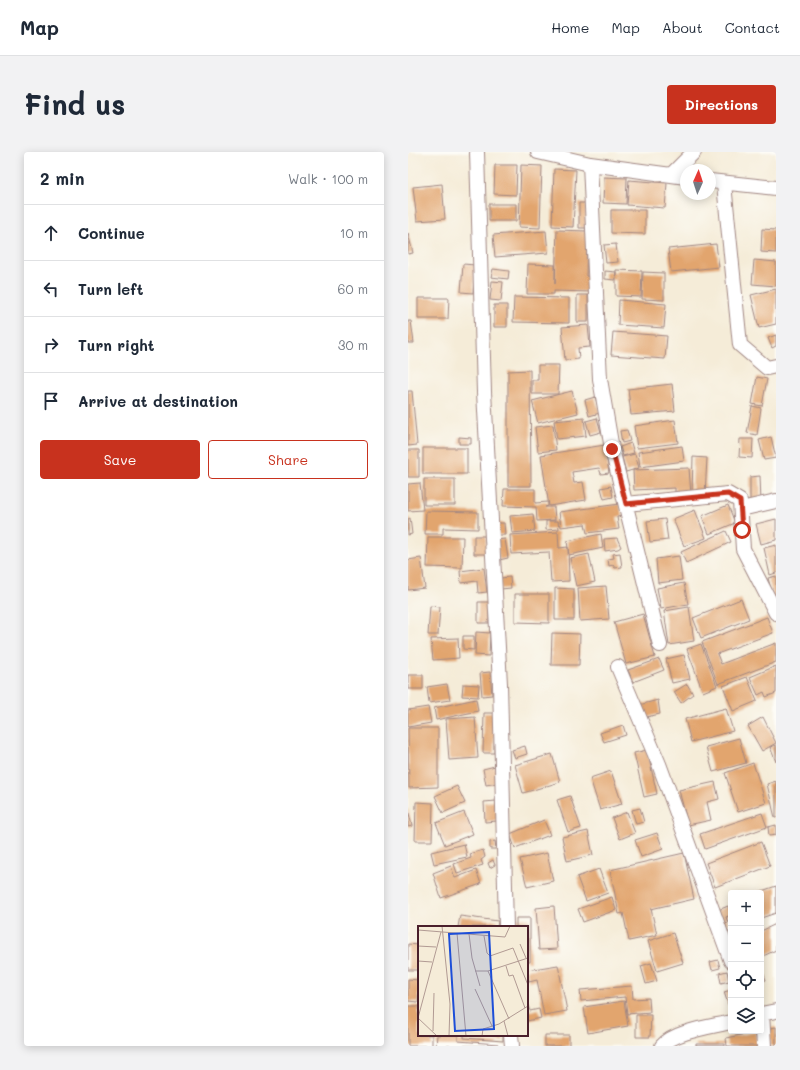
<!DOCTYPE html>
<meta charset="utf-8">
<style>
:root{--surface:#fff;--page:#f2f2f3;--text:#1f2937;--muted:#747a83;--line:#e0e1e3;--accent:#c8321e}
body{margin:0;font-family:Mali,sans-serif;background:var(--page);color:var(--text)}
.controls{position:absolute;right:12px;bottom:12px;display:grid;overflow:hidden;border-radius:4px;box-shadow:0 2px 10px #0003}
.controls button{width:36px;height:36px;display:grid;place-items:center;padding:0;border:0;border-bottom:1px solid var(--line);background:var(--surface);color:var(--text);font:20px sans-serif}
.compass{position:absolute;left:272px;top:12px;width:36px;height:36px;border-radius:50%;background:var(--surface);box-shadow:0 2px 10px #0003;rotate:3deg}
.stop{position:absolute;width:12px;height:12px;margin:-9px;border:3px solid #c8321e;border-radius:50%;background:#fff}
.stop.end{background:#c8321e;border-color:#fff;box-shadow:0 1px 4px #0008}
.list{margin:0;padding:0;list-style:none}
h2{display:flex;justify-content:space-between;align-items:center;height:52px;margin:0;padding:0 16px;font-size:17px}
h2 small{font-size:13px;font-weight:400;color:var(--muted)}
.list li{display:grid;grid-template-columns:26px 1fr auto;gap:12px;align-items:center;box-sizing:border-box;height:56px;padding:0 16px;border-top:1px solid var(--line)}
.list b{display:block;font-size:15px;white-space:nowrap}
.list em{font-size:13px;font-style:normal;color:var(--muted)}
.actions{display:flex;gap:8px;padding:12px 16px}
.actions a{flex:1;padding:9px 0;border:1px solid var(--accent);border-radius:4px;text-align:center;font-size:14px;color:var(--accent)}
.actions .main{background:var(--accent);color:#fff}
.icon{flex:none;width:22px;height:22px;fill:none;stroke:currentColor;stroke-width:2;stroke-linecap:round;stroke-linejoin:round}
.map{position:relative;flex:none;width:368px;height:894px;overflow:hidden;border-radius:4px}
header{display:flex;align-items:center;gap:24px;box-sizing:border-box;height:56px;padding:0 20px;background:var(--surface);border-bottom:1px solid var(--line)}
header strong{font-size:19px}
nav{display:flex;gap:22px;margin-inline-start:auto;font-size:14px}
.intro{display:flex;align-items:center;justify-content:space-between;box-sizing:border-box;height:96px;padding:0 24px}
h1{margin:0;font-size:28px}
.button{padding:10px 18px;border-radius:4px;background:var(--accent);color:#fff;font-size:14px;font-weight:700}
main{display:flex;gap:24px;padding:0 24px}
aside{flex:1;background:var(--surface);border-radius:4px;box-shadow:0 2px 10px #0003}
.map>svg:first-child{display:block}
.building{fill:#e2a56e}
.lines{fill:none;stroke-linecap:round;stroke-linejoin:round}
.minor-casing{stroke:#a08682;stroke-width:16}
.minor{stroke:#fff;stroke-width:14}
.route{stroke:#c8321e;stroke-width:5}
.inset-road{fill:none;stroke:#b19a93;stroke-width:1}
.view{fill:#1d4ed8;fill-opacity:0.15;stroke:#1d4ed8;stroke-width:2}
.inset-edge{fill:none;stroke:#4a1f2b;stroke-width:2}
</style>
<header>
<strong>Map</strong>
<nav><a>Home</a><a>Map</a><a>About</a><a>Contact</a></nav>
</header>
<div class="intro"><h1>Find us</h1><a class="button">Directions</a></div>
<main>
<aside>
<h2>2 min<small>Walk · 100 m</small></h2>
<ul class="list">
<li><svg class="icon" aria-label="ahead" viewBox="0 0 24 24"><path d="M12 20V5M6 11l6-6 6 6"/></svg><div><b>Continue</b></div><em>10 m</em></li>
<li><svg class="icon" aria-label="left" viewBox="0 0 24 24"><path d="M17 20v-9H6M10 6l-5 5 5 5"/></svg><div><b>Turn left</b></div><em>60 m</em></li>
<li><svg class="icon" aria-label="right" viewBox="0 0 24 24"><path d="M7 20v-9h11M14 6l5 5-5 5"/></svg><div><b>Turn right</b></div><em>30 m</em></li>
<li><svg class="icon" aria-label="arrive" viewBox="0 0 24 24"><path d="M6 21V4h12l-3 4 3 4H6"/></svg><div><b>Arrive at destination</b></div></li>
</ul>
<div class="actions"><a class="main">Save</a><a>Share</a></div>
</aside>
<div class="map">
<svg width="368" height="894" viewBox="0 0 368 894">
<rect width="100%" height="100%" fill="#fdfcf7"/>
<filter id="ink" filterUnits="userSpaceOnUse"><feTurbulence type="fractalNoise" baseFrequency=".025" numOctaves="2"/><feDisplacementMap in="SourceGraphic" scale="8" xChannelSelector="R" yChannelSelector="G"/><feConvolveMatrix kernelMatrix="1 2 1 2 8 2 1 2 1" color-interpolation-filters="sRGB"/></filter>
<filter id="wash" filterUnits="userSpaceOnUse"><feTurbulence type="fractalNoise" baseFrequency=".012" numOctaves="4" result="noise"/><feDisplacementMap in="SourceGraphic" scale="16" xChannelSelector="R" yChannelSelector="G"/><feGaussianBlur stdDeviation="0.9" result="paint"/><feColorMatrix in="noise" values="0 0 0 0 0 0 0 0 0 0 0 0 0 0 0 0 0 1.4 0 .05"/><feComposite in="paint" operator="in"/></filter>
<g filter="url(#wash)">
<rect width="100%" height="100%" fill="#f5ecd8"/>
<g id="blocks">
<path class="building" d="M87,13H109L108,43L86,42Z
M113,13L134,14L132,76L111,75Z
M146,17L168,18L165,75L144,74Z
M196,25L219,26L218,52L195,51Z
M221,28L259,31L257,56L219,53Z
M34,32L37,67L9,69L5,35Z
M171,51H178V76H171Z
M81,52H108V69H81Z
M203,58H237V82L203,81Z
M354,77L368,78V101L353,100Z
M149,78L179,79L178,124L183,125L182,140L146,139V142H119L120,112L147,113V132Z
M138,79L140,101L87,105L85,83Z
M0,81L5,101L0,102Z
M208,92L210,110L198,111L196,93Z
M308,92L311,115L263,120L260,97Z
M346,108L368,110V134L344,132Z
M55,112L67,113L65,141L53,140Z
M85,117L101,119L100,127L83,125Z
M208,118L234,119L233,145L208,144Z
M197,119L208,120L207,128L197,127Z
M235,120L256,121V148L234,147Z
M84,129L95,130L93,149L82,148Z
M368,137V172L351,176L343,143Z
M169,143H180V170H169Z
M106,145L161,146V171L105,170Z
M10,146H41L40,167H10Z
M211,148L258,152L256,176L210,173Z
M86,153H99V175H86Z
M0,169H3L6,191H0Z
M180,173L182,195L170,196L171,207L157,208L154,175Z
M205,180L259,184L257,207L203,203Z
M368,183V194L364,196L360,186Z
M130,213H151L150,242H124V228H130Z
M122,218L123,334H100V219Z
M349,225L359,227L354,254L344,252Z
M264,232L267,259L223,263L220,237Z
M0,239H4L9,293L0,294Z
M164,239L170,261L130,271L124,249Z
M187,245L192,261L181,264L177,248Z
M344,254L353,256L349,283L339,281Z
M176,266L178,284L149,287L146,269Z
M189,266L193,280L182,283L178,269Z
M267,268L270,291L229,296L226,274Z
M145,273L148,298L130,300L127,275Z
M219,278L222,289L214,291L212,279Z
M51,285L63,286V292H51Z
M363,285L368,306L356,308L351,288Z
M332,287H345L344,306L331,305Z
M223,291L226,301L215,304L212,295Z
M197,293L201,321L193,322L191,316L164,320L166,331L175,330L178,348L141,354L133,303Z
M274,294L276,309L232,315L230,300Z
M15,296H59V322H15Z
M0,298H11V325H0Z
M227,302L231,316L218,320L214,305Z
M285,305L299,306L297,343L284,342Z
M281,316L283,344H267V336L226,338L225,318Z
M352,324L353,351H342V325Z
M16,327H47V353H16Z
M12,331L15,358L0,359V332Z
M203,334L205,345L196,347L193,336Z
M96,337H127V351L140,350V354L137,355H146L147,368L129,369L128,355L95,354Z
M212,352L214,364L209,365L211,377L179,381L177,372L153,375L151,360Z
M320,353L327,371L301,382L294,364Z
M287,358L298,386L276,394L265,367Z
M18,359L70,360V377L35,376V382H17Z
M125,362L127,379L104,381L102,364Z
M2,366L4,382L0,383V367Z
M257,367L260,388L242,390L239,369Z
M368,367V388L353,392L348,372Z
M138,369H150L151,377L138,378Z
M86,371H96L97,383H87Z
M318,379L323,390L278,411L273,400Z
M150,380L151,396L160,395L161,429L143,430L141,400L103,402L102,383Z
M193,382L195,396L161,403L159,389Z
M66,384H78V402H66Z
M20,385H55L54,416L19,415Z
M209,386L213,395L210,397L197,399L196,387Z
M97,387L100,406L91,408L88,388Z
M368,393V421L362,423L356,396Z
M212,401L214,415L207,416L205,413L201,414L200,407L206,406L205,402Z
M181,402L187,430L168,434L162,406Z
M271,404L274,428L250,431L248,407Z
M13,406L17,436L0,438V408Z
M76,416L79,440L70,441L69,429L53,431L52,419Z
M368,424V445H365L360,426Z
M102,425L103,436L93,437L92,426Z
M276,431L280,452L253,457L249,436Z
M198,434L201,467L172,469L170,436Z
M147,436L166,437V468H147Z
M107,442H141V471L107,470Z
M333,447L341,467L293,486L285,466Z
M70,450H81V471H70Z
M22,454L32,455L30,483H20Z
M281,455L286,489L261,493L256,459Z
M235,462L247,505L218,512L206,470Z
M359,465L365,481L309,502L313,512L368,491V510L310,532L294,490Z
M68,480L82,481L81,504L67,503Z
M144,481L172,482L171,513H143Z
M55,484H66V498L55,497Z
M50,486L51,506L25,508L23,487Z
M293,492L309,534L295,540L279,497Z
M276,503L282,527L264,531L258,507Z
M251,507L256,518L225,530L220,518Z
M368,514V541L358,545L356,540L350,543L342,525Z
M82,520L84,543L74,544L72,521Z
M0,523H15V537H0Z
M339,525L349,549L325,559L315,534Z
M39,532L42,548L21,551L19,535Z
M55,532L71,533L70,545L54,544Z
M279,532L285,542L273,551L266,540Z
M68,547L70,559L28,568L26,556Z
M250,548L252,562L234,566L231,553Z
M20,555L23,571L0,575V558Z
M318,556L325,579L283,590L277,567Z
M76,561H87L86,601H75Z
M67,565L70,606L41,608L38,567Z
M355,565L368,591L354,599L340,574Z
M215,573L218,583L196,590L192,581Z
M0,576H30V635L1,636Z
M331,586L338,611L305,620L298,595Z
M368,593V610L362,595Z
M117,594L119,602L107,606L104,598Z
M239,598L249,642L236,645L226,601Z
M144,602L152,630L115,641L107,613Z
M345,611L358,651L330,660L317,621Z
M87,614L90,631L78,633L75,617Z
M203,619L214,652L192,658L182,626Z
M368,629V666H367L359,632Z
M307,630L311,647L299,650L303,668L280,673L271,638Z
M49,634L57,651L35,661L27,644Z
M162,644L173,676L160,680L149,648Z
M88,649L89,669L77,670L76,650Z
M8,650L25,651L24,689H7Z
M232,656L236,670L228,672L224,658Z
M0,657L4,674L0,675Z
M56,660L65,682L37,693L28,671Z
M219,660L227,681L212,687L204,666Z
M354,661L359,675L297,697L292,682Z
M136,668L142,683L107,696L102,682Z
M368,673V683L361,684L360,675Z
M180,679L185,703L159,709L154,685Z
M249,681L255,697L233,705L227,688Z
M87,689L88,697H82V690Z
M353,690L362,714L307,735L298,711Z
M56,692L59,705L26,712L23,700Z
M75,698L77,705L73,708L75,713L49,721L46,712L63,706L62,702Z
M139,701L145,729L119,735L112,707Z
M276,701L286,747L243,757L249,783L221,789L215,761L211,762L202,718Z
M85,708L87,713L82,716L80,711Z
M43,714L47,726L68,718L73,732L33,746L25,721Z
M191,717L200,741L178,749L169,725Z
M368,734V761L353,766V741H348Z
M204,745L208,758L175,770L170,757Z
M146,754L149,797L131,798L128,756Z
M320,754L323,763L318,765L320,771L313,773L308,759Z
M52,764L90,769L89,775H50Z
M108,766H122V810H119V775H108Z
M368,772V798L353,805V779Z
M265,781L275,811L249,819L240,789Z
M0,792L11,793V818H0Z
M310,808L312,816L304,818L302,810Z
M243,811L249,829L238,832L233,814Z
M150,813L159,859L136,863L129,828L121,830L119,818Z
M353,815L358,828L353,830Z
M319,819L321,829L313,831L311,821Z
M0,827L11,828L10,850L0,849Z
M224,834L225,847L241,846L242,860L219,862L217,845L173,849L172,838Z
M323,838V861L316,840Z
M216,849L220,874L180,881L176,855Z
M119,851L122,859L131,857L133,866L119,869Z
M0,854H11V883H24V894H0Z
M228,863H243L242,885H228Z
M368,875V894H363L362,876Z
M347,880L350,894H319L318,886Z
M29,883H50V889L90,892L89,894H28Z
M56,883H95V889L56,886Z
M137,883H161V894H137Z
M288,892H317V894H288Z"/>
</g>
</g>
<g filter="url(#ink)">
<use href="#blocks" fill-opacity="0" stroke="#a08682" stroke-width="1"/>
<g class="lines">
<defs>
<path id="minor" d="M69,0L76,240L92,532L98,775
M130,0L182,12L278,25
M182,12L192,227L204,297L252,493
M264,22L286,0
M302,29L368,36
M316,32L332,193L359,216L368,214
M218,352L320,342L332,349L335,397L368,461
M333,357L368,349
M210,515L251,612L323,809
M353,862L368,859
M354,862L356,894
M103,883L104,894
M254,894C267,879 303,875 323,870"/>
</defs>
<use href="#minor" class="minor-casing"/>
<use href="#minor" class="minor"/>
</g>
</g>
<g class="lines" filter="url(#ink)">
<path class="route" d="M204,297L218,352L320,342L332,349L334,378"/>
</g>
<g transform="translate(10 774)">
<rect width="110" height="110" fill="#f5ecd8"/>
<path class="inset-road" d="M24,0L32,78L31,110M0,4L87,11L92,0M39,7L48,110M51,8L54,32L62,60M66,10L69,27L72,30L95,22L110,59M102,18L108,32M0,20L18,21M0,35L14,36M88,40L91,50L95,49L107,82M57,45H70L110,32M70,45L91,93M57,63L74,100M86,95L90,110M15,105L16,67M19,110L0,92L23,6M64,110L65,103L81,98L110,80"/>
<path class="view" d="M71,6L76,103L37,105L31,8Z"/>
<rect width="110" height="110" class="inset-edge"/>
</g>
</svg>
<div class="controls">
<button>+</button>
<button>−</button>
<button><svg class="icon" aria-label="locate" viewBox="0 0 24 24"><circle cx="12" cy="12" r="6"/><path d="M12 2v4M12 18v4M2 12h4M18 12h4"/></svg></button>
<button><svg class="icon" aria-label="layers" viewBox="0 0 24 24"><path d="M12 4l9 5-9 5-9-5zM3 14l9 5 9-5"/></svg></button>
</div>
<svg class="compass" viewBox="-18 -18 36 36"><path d="M0-13l5 13h-10z" fill="#e53935"/><path d="M0 13l5-13h-10z" fill="#747a83"/></svg>
<div class="stop" style="left:334px;top:378px"></div>
<div class="stop end" style="left:204px;top:297px"></div>
</div>
</main>
